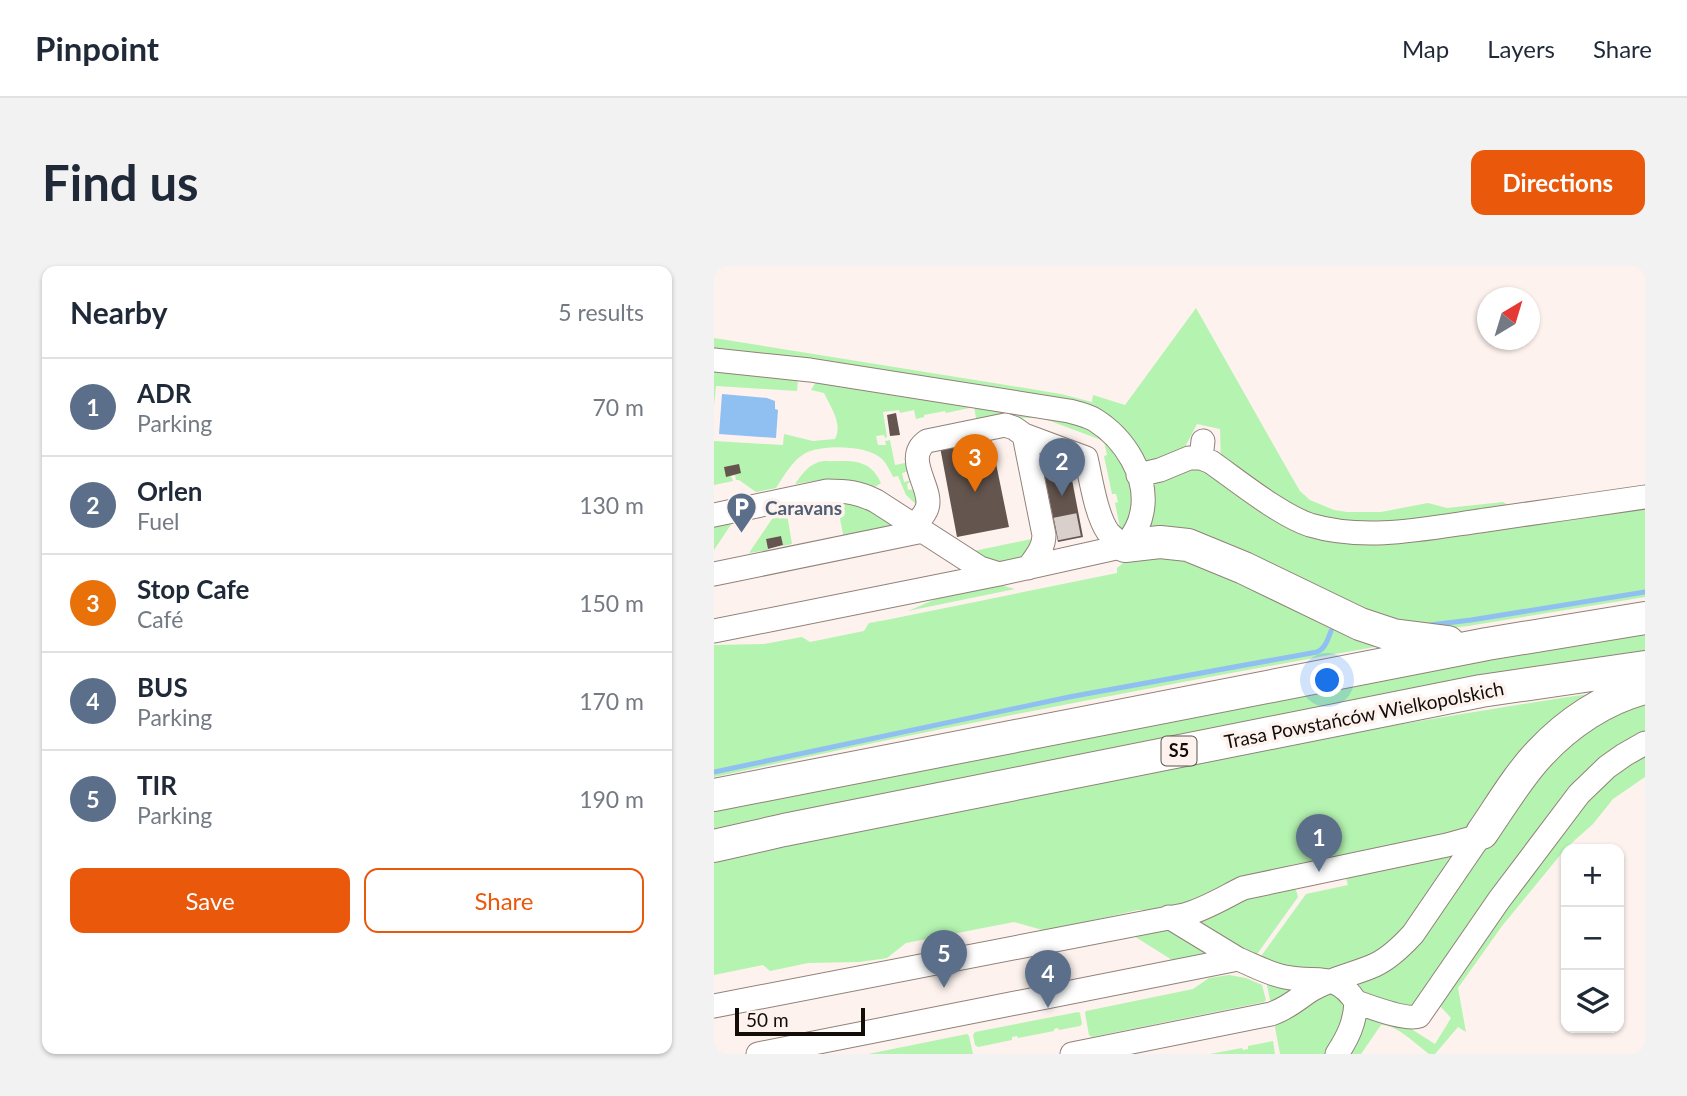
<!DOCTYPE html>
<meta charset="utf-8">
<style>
:root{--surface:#fff;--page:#f2f2f3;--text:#1f2937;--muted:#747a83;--line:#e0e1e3;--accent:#ea580c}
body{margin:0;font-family:Lato,sans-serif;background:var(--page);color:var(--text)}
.controls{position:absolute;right:21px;bottom:21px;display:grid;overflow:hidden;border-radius:14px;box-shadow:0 2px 5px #0004}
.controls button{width:63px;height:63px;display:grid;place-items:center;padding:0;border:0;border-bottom:2px solid var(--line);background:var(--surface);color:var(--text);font:35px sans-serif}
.compass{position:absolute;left:763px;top:21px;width:63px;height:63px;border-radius:50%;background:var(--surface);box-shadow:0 2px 5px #0004;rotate:38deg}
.scale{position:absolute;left:21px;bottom:18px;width:130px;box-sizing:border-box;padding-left:7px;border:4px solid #130d0a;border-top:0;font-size:19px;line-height:24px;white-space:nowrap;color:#130d0a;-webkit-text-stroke:5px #fdf2ed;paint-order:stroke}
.you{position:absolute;left:614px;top:415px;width:24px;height:24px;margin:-18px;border:5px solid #fff;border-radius:50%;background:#1a73e8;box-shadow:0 0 0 10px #1a73e833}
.badge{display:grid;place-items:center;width:46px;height:46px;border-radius:50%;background:var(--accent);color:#fff;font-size:23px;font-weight:700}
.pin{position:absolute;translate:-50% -58px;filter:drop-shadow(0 2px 4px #0008)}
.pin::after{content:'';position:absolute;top:37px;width:24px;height:21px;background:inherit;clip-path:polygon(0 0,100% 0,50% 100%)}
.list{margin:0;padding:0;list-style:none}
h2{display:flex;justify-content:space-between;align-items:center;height:91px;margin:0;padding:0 28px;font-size:30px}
h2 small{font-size:23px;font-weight:400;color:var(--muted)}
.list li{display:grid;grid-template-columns:46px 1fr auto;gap:21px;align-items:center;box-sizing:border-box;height:98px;padding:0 28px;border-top:2px solid var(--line)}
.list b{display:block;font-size:26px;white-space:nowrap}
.list p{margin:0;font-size:23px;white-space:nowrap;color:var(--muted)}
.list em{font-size:23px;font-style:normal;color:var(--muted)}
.actions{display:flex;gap:14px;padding:21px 28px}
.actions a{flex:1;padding:16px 0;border:2px solid var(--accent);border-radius:14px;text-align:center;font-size:24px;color:var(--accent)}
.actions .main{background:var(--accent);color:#fff}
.icon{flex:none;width:38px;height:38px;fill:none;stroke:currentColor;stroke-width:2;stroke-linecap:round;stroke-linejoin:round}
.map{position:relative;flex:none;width:931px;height:788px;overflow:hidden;border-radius:14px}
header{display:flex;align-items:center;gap:42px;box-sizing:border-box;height:98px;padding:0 35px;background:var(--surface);border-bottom:2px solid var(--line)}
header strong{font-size:33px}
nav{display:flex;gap:38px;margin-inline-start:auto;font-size:24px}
.intro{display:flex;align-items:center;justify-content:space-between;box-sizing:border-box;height:168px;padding:0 42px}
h1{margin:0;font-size:49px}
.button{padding:18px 32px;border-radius:14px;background:var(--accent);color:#fff;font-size:24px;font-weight:700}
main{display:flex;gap:42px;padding:0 42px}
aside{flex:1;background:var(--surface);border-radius:14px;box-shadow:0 2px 5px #0004}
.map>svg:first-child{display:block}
.green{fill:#b5f3b0}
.water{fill:#90c0f2}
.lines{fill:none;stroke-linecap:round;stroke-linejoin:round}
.stream{stroke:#90c0f2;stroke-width:5}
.building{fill:#64554e}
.minor-tunnel{stroke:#dad0cb;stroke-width:23;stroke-dasharray:23 11;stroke-linecap:butt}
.minor-casing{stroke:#918179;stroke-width:25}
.highway-casing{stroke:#918179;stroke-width:34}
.minor{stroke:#fff;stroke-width:23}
.highway{stroke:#fff;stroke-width:32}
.labels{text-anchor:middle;stroke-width:7;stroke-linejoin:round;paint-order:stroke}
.shield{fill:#fdf2ed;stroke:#59524e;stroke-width:2}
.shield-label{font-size:18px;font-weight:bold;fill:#130d0a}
.service-label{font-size:19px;font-weight:bold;fill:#4e5e75;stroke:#fdf2ed;text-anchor:start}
.street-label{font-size:19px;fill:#130d0a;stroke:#fdf2ed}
</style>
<header>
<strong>Pinpoint</strong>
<nav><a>Map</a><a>Layers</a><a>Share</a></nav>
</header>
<div class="intro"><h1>Find us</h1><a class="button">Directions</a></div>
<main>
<aside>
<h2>Nearby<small>5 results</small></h2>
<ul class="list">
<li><span class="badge" style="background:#5c6f8a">1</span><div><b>ADR</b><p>Parking</p></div><em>70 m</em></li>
<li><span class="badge" style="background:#5c6f8a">2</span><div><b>Orlen</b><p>Fuel</p></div><em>130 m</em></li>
<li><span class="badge" style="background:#e8710a">3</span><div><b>Stop Cafe</b><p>Café</p></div><em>150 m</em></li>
<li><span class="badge" style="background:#5c6f8a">4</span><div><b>BUS</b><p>Parking</p></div><em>170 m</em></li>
<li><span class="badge" style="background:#5c6f8a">5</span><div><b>TIR</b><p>Parking</p></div><em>190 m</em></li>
</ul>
<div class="actions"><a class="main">Save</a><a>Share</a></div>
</aside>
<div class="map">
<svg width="931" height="788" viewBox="0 0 931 788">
<rect width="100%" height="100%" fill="#fdf2ed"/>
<path class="green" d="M482,42L576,208L586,225L596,234L620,244L633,246H667L714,237L733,242L789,236L794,239L795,245L672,262L605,254L507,196L506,163L483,158L470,183L436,201L405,165L0,87V72L286,118L347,128L378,136L379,129L411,139Z
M0,101L84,113L83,125L2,120L0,140Z
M102,116L353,153L379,162L410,194L421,237L412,266L406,262L401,237L404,236L402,228H398L390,190L393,189L390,175L320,149L318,152L292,151L263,157L260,141L232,147L231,145L210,149V151L202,153L200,144L186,147L185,144L169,146L173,171L171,172L170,169L162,170L164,179H172L171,175L176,174L181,199L196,196L198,204L188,207L190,216L199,214L193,218L194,224L201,223L204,240L192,229L184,210L179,211C176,205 173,198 168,193C153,179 107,178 90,188C78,195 70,210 62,222L42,226L25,214H22L21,209L17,210L19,215L0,219V175L69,179L70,168L99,175L121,173C129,158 117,142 110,127L97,124Z
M110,195C134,196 155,190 167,217L161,221C134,210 109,213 81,218C89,207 95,197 110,195Z
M486,199L610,268L931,236V331L754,360L728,363L697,362L439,270L432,259L433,218Z
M139,233L187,258L130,273L123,237L73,248L78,278L69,280L67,270L52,273L54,284L35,287L58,253L72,241Z
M20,254L0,284V258Z
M322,272L309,293L286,298L255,286Z
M465,287L678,378C451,418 225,462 0,511V379L50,378L88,371L96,376L150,365L155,357L172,354L403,307V302L420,288Z
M279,317L301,323L194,345L231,329Z
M931,365V395L0,569V539L340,468Z
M888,426L757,562L655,591L627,589L577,599L553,611L456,644H424L332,665L300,656L192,677L173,692L167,693L145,696L94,697L56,705L49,699L0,709V594C126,567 252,542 378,516C547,483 717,451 888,426Z
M931,428V472L918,479L706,743L649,731L639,715L665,705L843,481Z
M931,483V511L899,533L879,558L852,582L788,660L744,722L752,766L744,761L721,788H715C703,779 682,758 667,759L647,788H631L652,748L683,754L721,778L737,752L726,740L725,736L869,532Z
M751,579L696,659L662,688L619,704L582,705L545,693L592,628L634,619L632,612L656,603Z
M562,622L582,624L584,631L541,691L485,655L514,636Z
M447,661L461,664L502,688L469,695L458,694L420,670Z
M515,709L532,712L548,719L552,734L550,736L378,771L375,769L371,747L372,745L479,723L495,712Z
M552,714L586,722L557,739Z
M611,724L625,730L633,743L614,788H566L560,756Z
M364,746L366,747L368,758L366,760L345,764L344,762L340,763V765L304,772L303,770L298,771V774L264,781L261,779L259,769L261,766Z
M253,768L255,770L259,788H154Z
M559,775L561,788H496L528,782L529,784L534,783V780Z"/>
<path class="water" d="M8,128L53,132L61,135V143L64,144L62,172L5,168Z"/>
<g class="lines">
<path class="stream" d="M716,359L757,354L931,326
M0,506L355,431L603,386C611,383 614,373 617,365"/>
</g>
<path class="building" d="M182,147L186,169L176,170L173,149Z
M277,173L295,261L243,271L226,181Z
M25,198L27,207L12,211L10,201Z
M355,198L369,271L344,276L329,203Z
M67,270L69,279L54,283L52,273Z"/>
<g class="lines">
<path class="minor-tunnel" d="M342,263L367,258"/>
<defs>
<path id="minor" d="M0,94L96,104L355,145C363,147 373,149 381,154C410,172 435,210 428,246C426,259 419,270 411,280L285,308L266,302L162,235C144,226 132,225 113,225L0,249
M310,169L330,269C330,282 322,291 314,302
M489,175L487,192L497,196C524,215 566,249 596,259C653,276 714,262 772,254C825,246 878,239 931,231
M424,209L446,204L475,192H487
M200,260C204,255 211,249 213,242C220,223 188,192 213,175L291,159L300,162L310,169L372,192C377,213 382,249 394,266C399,272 405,276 411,280
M0,308L209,265
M0,365L285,308
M455,651L524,693
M642,736C657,741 692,755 705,750L785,634L865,528L893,501L910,489L931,477
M0,740L470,649C492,643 509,632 529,622L733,579L758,572L768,567
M44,788L524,693C539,699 555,708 571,711C603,718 621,704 642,736C641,757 634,771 623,788
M358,788L557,748C575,742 584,732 599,723C619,712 641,708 661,699C676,692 688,680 699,668L768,567"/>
<path id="highway" d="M411,280L446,276L474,279L530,302L646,358L679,369L734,376
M0,529L773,378L931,352
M768,567C786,541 804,510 826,487C854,457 891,432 931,422
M0,580L70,564L767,425L931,401"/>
</defs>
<use href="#minor" class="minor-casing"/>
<use href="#highway" class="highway-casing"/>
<use href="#minor" class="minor"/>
<use href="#highway" class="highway"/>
</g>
<defs>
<symbol id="parking-pin" viewBox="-11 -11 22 30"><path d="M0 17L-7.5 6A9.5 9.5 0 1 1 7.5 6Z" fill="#5c6f8a" stroke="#fdf2ed"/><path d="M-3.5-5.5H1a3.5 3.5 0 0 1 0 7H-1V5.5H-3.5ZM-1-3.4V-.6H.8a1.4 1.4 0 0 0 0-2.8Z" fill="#fff"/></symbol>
</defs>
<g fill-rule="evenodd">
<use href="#parking-pin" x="10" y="224" width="35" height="47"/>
</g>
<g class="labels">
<rect class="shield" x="447.5" y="470.5" width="35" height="29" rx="5"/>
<g class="shield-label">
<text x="465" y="491">S5</text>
</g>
<g class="service-label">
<text x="51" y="249">Caravans</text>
</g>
<g class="street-label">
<text transform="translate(650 449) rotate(-11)" y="7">Trasa Powstańców Wielkopolskich</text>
</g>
</g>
</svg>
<div class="controls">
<button>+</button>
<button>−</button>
<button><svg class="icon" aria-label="layers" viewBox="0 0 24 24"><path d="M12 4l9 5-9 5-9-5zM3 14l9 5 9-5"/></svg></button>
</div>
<svg class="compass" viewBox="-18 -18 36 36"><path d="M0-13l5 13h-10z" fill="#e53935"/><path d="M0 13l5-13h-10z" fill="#747a83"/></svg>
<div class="scale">50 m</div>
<div class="you"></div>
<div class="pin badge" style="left:605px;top:606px;background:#5c6f8a">1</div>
<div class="pin badge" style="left:348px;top:230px;background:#5c6f8a">2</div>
<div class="pin badge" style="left:261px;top:226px;background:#e8710a">3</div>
<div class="pin badge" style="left:334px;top:742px;background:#5c6f8a">4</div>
<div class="pin badge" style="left:230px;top:722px;background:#5c6f8a">5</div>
</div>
</main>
